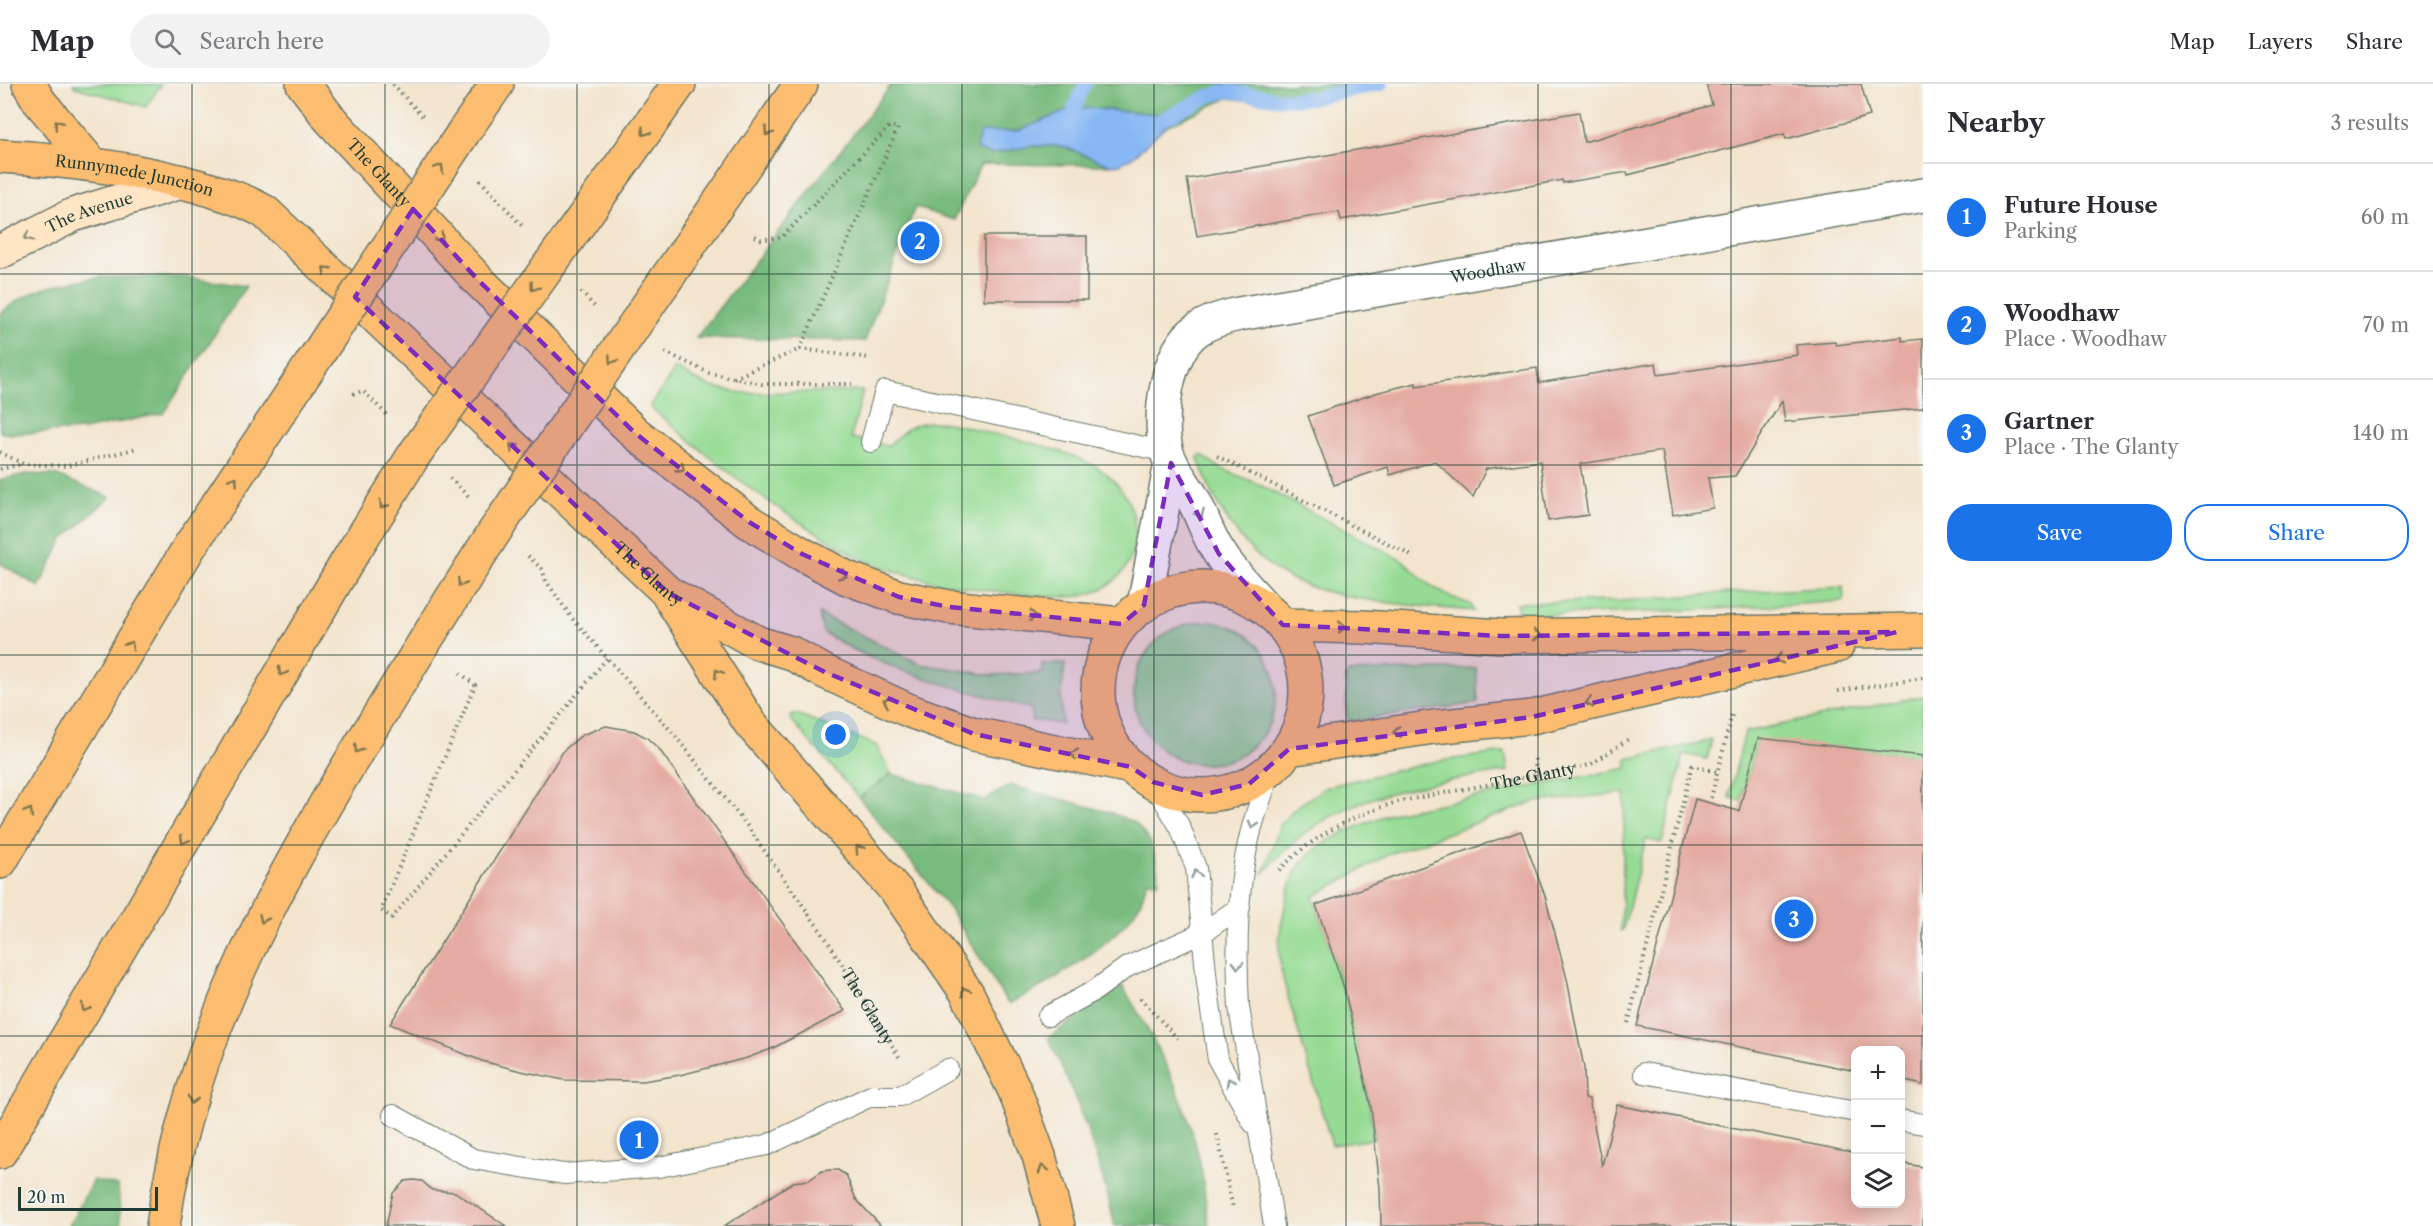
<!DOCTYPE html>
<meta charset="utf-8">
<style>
:root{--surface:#fff;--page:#f2f2f3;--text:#2b2b33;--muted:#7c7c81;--line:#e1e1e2;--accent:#1a73e8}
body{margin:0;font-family:"Libre Caslon Text",serif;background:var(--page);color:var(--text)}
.controls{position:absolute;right:18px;bottom:18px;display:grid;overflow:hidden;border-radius:12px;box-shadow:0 3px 15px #0003}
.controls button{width:54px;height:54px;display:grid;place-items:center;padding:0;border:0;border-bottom:2px solid var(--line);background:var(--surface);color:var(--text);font:30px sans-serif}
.scale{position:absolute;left:18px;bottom:15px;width:140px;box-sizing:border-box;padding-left:6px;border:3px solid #1f3d34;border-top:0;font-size:16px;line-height:21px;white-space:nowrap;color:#1f3d34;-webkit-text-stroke:4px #f6f6f2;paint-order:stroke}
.you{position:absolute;left:836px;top:651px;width:21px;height:21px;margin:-15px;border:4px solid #fff;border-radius:50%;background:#1a73e8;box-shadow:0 0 0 9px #1a73e833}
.badge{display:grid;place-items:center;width:39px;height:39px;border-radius:50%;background:var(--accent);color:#fff;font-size:20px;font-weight:700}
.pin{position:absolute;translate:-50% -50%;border:3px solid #fff;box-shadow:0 2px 6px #0006}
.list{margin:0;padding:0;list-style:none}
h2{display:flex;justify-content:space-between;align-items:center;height:78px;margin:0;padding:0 24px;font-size:26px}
h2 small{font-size:20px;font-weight:400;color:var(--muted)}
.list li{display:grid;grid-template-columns:39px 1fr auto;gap:18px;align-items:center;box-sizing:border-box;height:108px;padding:0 24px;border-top:2px solid var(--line)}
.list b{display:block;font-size:22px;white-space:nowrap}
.list p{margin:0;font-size:20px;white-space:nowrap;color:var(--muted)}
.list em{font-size:20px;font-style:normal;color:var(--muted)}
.actions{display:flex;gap:12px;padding:18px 24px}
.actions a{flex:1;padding:14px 0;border:2px solid var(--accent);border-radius:24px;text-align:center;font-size:21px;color:var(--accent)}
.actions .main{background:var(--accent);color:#fff}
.icon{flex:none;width:33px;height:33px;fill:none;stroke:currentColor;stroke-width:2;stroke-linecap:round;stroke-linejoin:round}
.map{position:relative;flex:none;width:1923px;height:1142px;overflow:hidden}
header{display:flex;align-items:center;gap:36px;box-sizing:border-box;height:84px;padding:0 30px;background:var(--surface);border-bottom:2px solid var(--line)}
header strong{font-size:28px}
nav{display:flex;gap:33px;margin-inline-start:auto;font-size:21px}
.search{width:420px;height:54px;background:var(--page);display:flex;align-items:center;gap:15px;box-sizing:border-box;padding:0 21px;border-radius:33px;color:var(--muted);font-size:22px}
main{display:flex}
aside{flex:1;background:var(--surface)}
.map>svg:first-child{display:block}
.green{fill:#96db94;stroke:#5a8c64;stroke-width:1.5}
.forest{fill:#78bb7e;stroke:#4c7c59;stroke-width:1.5}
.water{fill:#88b8f4;stroke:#547a94;stroke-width:1.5}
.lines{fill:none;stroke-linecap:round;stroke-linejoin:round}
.stream{stroke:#88b8f4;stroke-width:14}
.building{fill:#e5aba2}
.lane-casing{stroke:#69776a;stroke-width:22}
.street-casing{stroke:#69776a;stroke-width:36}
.secondary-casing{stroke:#69776a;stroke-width:36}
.primary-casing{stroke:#69776a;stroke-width:36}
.highway-casing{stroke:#69776a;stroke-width:36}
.path{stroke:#69776a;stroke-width:4;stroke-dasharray:1.5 4.5;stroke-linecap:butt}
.lane{stroke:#fff;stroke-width:20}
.street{stroke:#fff;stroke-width:33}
.secondary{stroke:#fee5c5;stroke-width:33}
.primary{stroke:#fcbd6f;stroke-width:33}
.highway{stroke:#fcbd6f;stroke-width:33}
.primary-bridge-casing{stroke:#69776a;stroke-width:36;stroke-linecap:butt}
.highway-bridge-casing{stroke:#69776a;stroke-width:36;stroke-linecap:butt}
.primary-bridge{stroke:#fcbd6f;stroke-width:33}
.highway-bridge{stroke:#fcbd6f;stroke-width:33}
.oneway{stroke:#82774f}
.oneway2{stroke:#8e917c}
.oneway3{stroke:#8f9e9a}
.marked{fill:#7b2cbf;fill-opacity:0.2;stroke:#7b2cbf;stroke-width:4.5;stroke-dasharray:12 8;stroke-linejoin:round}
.grid{fill:none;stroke:#1f3d34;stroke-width:1.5;stroke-opacity:0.55}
.labels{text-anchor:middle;stroke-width:4.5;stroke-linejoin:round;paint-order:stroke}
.street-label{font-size:16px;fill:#1f3d34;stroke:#f6f6f2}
</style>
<header>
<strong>Map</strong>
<div class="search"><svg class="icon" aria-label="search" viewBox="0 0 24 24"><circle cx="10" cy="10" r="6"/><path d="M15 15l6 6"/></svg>Search here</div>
<nav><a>Map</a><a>Layers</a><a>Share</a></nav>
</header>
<main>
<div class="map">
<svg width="1923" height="1142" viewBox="0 0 1923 1142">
<rect width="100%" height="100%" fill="#f6f6f2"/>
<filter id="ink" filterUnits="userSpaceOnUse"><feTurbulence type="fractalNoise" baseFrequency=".0167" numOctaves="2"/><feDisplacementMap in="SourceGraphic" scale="12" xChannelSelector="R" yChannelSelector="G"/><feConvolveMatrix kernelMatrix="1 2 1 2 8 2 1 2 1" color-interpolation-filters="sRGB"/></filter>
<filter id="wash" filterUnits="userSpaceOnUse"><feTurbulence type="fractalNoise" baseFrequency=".008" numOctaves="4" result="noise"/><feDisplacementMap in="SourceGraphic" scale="24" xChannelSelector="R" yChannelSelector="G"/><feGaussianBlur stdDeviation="1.35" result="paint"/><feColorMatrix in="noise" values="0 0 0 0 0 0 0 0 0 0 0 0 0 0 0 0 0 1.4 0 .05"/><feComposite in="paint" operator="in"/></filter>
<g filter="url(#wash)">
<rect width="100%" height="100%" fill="#f3e4cd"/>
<path class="green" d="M73,0H161L146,23L75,3Z
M675,285L708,302L742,309L863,307L851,354L888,362C895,355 903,346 913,342C939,331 975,346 1002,352C1029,357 1081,371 1104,388C1152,424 1146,500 1081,512C1061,515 1020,510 1000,508C956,503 913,495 872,479C852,471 834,459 816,448C755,412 704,369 650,323Z
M1201,371L1222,385L1256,399L1404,477L1425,498L1446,511L1470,520L1474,527C1420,522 1328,518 1282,490C1241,466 1212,418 1198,374Z
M1843,503L1844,517C1736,525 1628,530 1520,531L1516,519L1619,517L1724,509Z
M819,530L920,580L991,591L1042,589V580H1065L1061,610L1062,640L1031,636L1032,625C962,605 885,588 823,548Z
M1134 609a71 71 0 1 1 142 0a71 71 0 1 1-142 0Z
M1476,584L1478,619L1351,637L1347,634L1346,592L1348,588Z
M1923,612V672L1758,655L1741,717L1729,713L1745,648Z
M797,630L876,661L891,690L859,714L792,637L791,632Z
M1712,656L1707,675L1684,670L1662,759L1646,755L1623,846L1621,847L1625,709L1535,718L1389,770L1313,813C1342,891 1364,972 1374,1055L1332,1061C1320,1022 1309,983 1297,943C1290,918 1279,890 1279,863C1279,846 1289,798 1298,784C1315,757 1363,740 1392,729L1627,684V675Z
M1505,668L1508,687C1411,704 1330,707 1263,790L1280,741L1295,724L1326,703L1433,678Z"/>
<path class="forest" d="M892,0H1347L1320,18L1274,20L1228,14L1166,42L1157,30L1086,24L1009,49L980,48L990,70L1032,62H1062L1110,81L981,80L954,136L915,123L865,257L696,254Z
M102,193H184L246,202L164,329L83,346L11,350L0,348V231C24,205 68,197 102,193Z
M25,390L55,391L110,413L63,456L39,503L0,479V396Z
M891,690L985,716L1010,701L1112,729L1136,739L1150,757L1156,778L1159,798L1147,797C1145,804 1143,813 1140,819C1120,858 1046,902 1008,920L949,824L859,714Z
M1122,902C1155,955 1183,1008 1198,1069C1204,1093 1205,1118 1209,1142H1115C1100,1076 1078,1014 1048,954Z
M93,1096L118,1102L121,1142H69Z"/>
<path class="water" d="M1086,24L1158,30L1166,42L1134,72L1120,80L1110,81L1062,62H1032L990,70L976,65L980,48L1018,47L1068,26Z"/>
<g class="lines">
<path class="stream" d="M1074,25L1085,0
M1161,36L1209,12L1228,7L1282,15L1312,14L1381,0"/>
</g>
<g id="blocks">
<path class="building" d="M1706,0H1861L1870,32L1786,55L1784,50L1628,91L1627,88L1563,99L1562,96L1341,136L1339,128L1197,152L1187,95L1579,28L1584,58L1712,21Z
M984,152H1087V216H984Z
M1902,253V257L1923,255V324L1785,338L1782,317L1735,392L1708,394L1713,424L1673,431L1662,367L1580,380L1588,431L1548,437L1540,377L1486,385L1473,413L1435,377L1390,391L1388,383L1334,401L1308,332L1379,308L1416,299V302L1537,284L1539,299L1656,279L1658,291L1797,271L1796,261L1835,258L1836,261Z
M606,642L634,647L646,653L659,665L845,927L771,965L747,974L680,991L643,997L564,996L521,987L482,977L390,940L564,666L582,651Z
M1758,654L1923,672V1001L1900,996V966H1856V987L1637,942L1695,715L1739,727Z
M1521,747L1545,812L1567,895L1584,984L1585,1014L1589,1015L1602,1082L1617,1021L1856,1069V1119H1900V1079L1923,1083V1142H1381L1380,1104L1371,1023L1344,904L1316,821Z
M831,1086H838L846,1091L856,1115L881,1142H724L793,1098L809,1096L822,1087Z
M413,1096L422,1097L432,1106L455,1108L506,1142H386L393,1109L405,1097Z"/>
</g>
</g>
<g filter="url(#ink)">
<use href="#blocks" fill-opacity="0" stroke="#69776a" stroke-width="1.5"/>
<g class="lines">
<defs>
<path id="lane" d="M871,358L885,307L1167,368
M1271,685C1264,707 1255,729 1250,751C1236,806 1236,867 1239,923L1274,1142
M1153,698L1180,743L1196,784L1207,899L1218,976L1253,1039
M1048,932L1094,907L1127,883L1202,849L1240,823
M1644,989L1856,1028
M393,1031L473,1075L564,1090L659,1083L767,1061L871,1012H900L948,985
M1900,1036L1923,1040"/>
<g id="street">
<path d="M1144,521L1171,379"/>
<path id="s3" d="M1264,523C1249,506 1232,489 1220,470C1208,453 1202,431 1192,413C1184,399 1172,385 1167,369C1157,335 1166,268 1197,246C1210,237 1225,233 1239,230L1923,111"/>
</g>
<g id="secondary">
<path id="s4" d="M0,168L73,131L181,98"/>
</g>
<g id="primary">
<path d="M29,0L39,17L91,79"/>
<path id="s5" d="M303,0L329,34L478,196L635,349L749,438L802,470L847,494L899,513L949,523L1122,540"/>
<path id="s6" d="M0,72C68,76 135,84 201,103C224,110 245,116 265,128L668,509L758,559L791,569L825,588L910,627L974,650L1131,683"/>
<path d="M644,227L801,0"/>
<circle cx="1202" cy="607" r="104"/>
<path d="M669,512L750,639L898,809L967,909L1015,1007L1039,1072L1058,1142"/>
<path d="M1283,541L1363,543L1501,552L1923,546"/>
<path d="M1289,665L1434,643L1532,633L1837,562"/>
<path d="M163,1142C187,961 275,800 370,646C410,581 451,515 493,450"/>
</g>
<path id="highway" d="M463,49L497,0
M568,155L679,0
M0,778L190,462L316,273
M0,1068L347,478L414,371"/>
</defs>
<use href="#lane" class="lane-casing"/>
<use href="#street" class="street-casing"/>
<use href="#secondary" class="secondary-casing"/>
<use href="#primary" class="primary-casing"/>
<use href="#highway" class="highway-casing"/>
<g class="path">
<path d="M393,0L423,33"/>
<path d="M480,96L524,144"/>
<path d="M755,152L761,155L781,154L890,42L898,44L800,265"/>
<path d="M581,208L596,224"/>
<path d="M665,268L709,289L762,300H852"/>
<path d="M734,294L800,265L870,274"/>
<path d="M353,310L363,307L389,333"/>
<path d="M0,368L23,380L67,382L138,364"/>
<path d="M1217,372L1414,473"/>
<path d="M0,385L23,380"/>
<path d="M450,394L470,414"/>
<path id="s1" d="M528,472L542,485L546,497L572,534L672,648L745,739L827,856L899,973"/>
<path d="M460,589L475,601L381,826L392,834L608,573"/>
<path d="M1838,607L1923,594"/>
<path d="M1535,675L1536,690"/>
<path d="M1711,714L1732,630"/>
<path id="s2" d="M1279,786C1316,750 1348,734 1397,718L1590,681L1630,654"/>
<path d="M1140,914L1178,955"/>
<path d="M1628,939L1692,682L1718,688"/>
<path d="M1217,1050L1233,1124"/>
</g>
<use href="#lane" class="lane"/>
<use href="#street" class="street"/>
<use href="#secondary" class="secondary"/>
<use href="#primary" class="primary"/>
<use href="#highway" class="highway"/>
<defs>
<path id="primary-bridge" d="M493,450L644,227"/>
<path id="highway-bridge" d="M316,273L463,49
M414,371L568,155"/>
</defs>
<use href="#primary-bridge" class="primary-bridge-casing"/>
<use href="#highway-bridge" class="highway-bridge-casing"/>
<use href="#primary-bridge" class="primary-bridge"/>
<use href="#highway-bridge" class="highway-bridge"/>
</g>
<defs><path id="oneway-chevron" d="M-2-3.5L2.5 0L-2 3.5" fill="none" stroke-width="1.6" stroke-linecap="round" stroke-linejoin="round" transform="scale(1.5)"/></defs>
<g class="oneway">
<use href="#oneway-chevron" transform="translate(58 40) rotate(-130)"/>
<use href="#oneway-chevron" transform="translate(645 48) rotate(125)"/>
<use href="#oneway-chevron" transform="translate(768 48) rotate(125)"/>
<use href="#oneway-chevron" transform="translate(440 84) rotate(-57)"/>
<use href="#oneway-chevron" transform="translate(440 154) rotate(47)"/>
<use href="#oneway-chevron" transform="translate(326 186) rotate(-137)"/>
<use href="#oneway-chevron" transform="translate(534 203) rotate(126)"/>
<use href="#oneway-chevron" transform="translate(612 276) rotate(124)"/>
<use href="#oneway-chevron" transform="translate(513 363) rotate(-137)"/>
<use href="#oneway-chevron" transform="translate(681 384) rotate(38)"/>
<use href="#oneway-chevron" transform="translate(234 396) rotate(-56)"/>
<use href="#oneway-chevron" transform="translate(383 421) rotate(122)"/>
<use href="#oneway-chevron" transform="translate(843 491) rotate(25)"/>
<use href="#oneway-chevron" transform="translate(461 499) rotate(123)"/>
<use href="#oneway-chevron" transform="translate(1033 532) rotate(5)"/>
<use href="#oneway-chevron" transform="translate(1342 543) rotate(1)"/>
<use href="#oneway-chevron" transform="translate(1537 551) rotate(-1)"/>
<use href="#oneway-chevron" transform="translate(130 561) rotate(-59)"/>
<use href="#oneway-chevron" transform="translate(1779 575) rotate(167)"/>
<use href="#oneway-chevron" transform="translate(282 588) rotate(120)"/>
<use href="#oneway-chevron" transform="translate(718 589) rotate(-122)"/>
<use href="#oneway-chevron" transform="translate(887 617) rotate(-155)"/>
<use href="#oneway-chevron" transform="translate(1589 619) rotate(167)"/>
<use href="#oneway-chevron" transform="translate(1397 648) rotate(172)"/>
<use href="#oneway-chevron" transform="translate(358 665) rotate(122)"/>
<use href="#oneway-chevron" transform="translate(1074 670) rotate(-168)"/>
<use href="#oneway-chevron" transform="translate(29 728) rotate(-59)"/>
<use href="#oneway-chevron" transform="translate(184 756) rotate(120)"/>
<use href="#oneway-chevron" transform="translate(859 765) rotate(-132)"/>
<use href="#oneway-chevron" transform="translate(263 835) rotate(114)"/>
<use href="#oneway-chevron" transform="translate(965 907) rotate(-122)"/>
<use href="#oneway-chevron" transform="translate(85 924) rotate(120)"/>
<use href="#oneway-chevron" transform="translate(192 1016) rotate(107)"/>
<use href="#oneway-chevron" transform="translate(1043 1085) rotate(-107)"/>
</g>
<use class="oneway2" href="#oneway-chevron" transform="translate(28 153) rotate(154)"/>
<g class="oneway3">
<use href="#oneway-chevron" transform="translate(1200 430) rotate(65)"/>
<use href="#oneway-chevron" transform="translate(1253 741) rotate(108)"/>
<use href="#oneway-chevron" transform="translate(1196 790) rotate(-101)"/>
<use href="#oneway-chevron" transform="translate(1238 881) rotate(90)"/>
<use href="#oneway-chevron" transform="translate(1230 998) rotate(-119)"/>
</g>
</g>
<path class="marked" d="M413,125L478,196L635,349L749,438L802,470L899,513L949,523L1122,540L1144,521L1171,379L1219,470L1283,541L1501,552L1897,548L1532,633L1289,665L1249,700L1202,711L1153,698L1131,683L974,650L825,588L668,509L355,213Z"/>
<path class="grid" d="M192,0V1142M385,0V1142M577,0V1142M769,0V1142M962,0V1142M1154,0V1142M1346,0V1142M1538,0V1142M1731,0V1142M0,190H1923M0,381H1923M0,571H1923M0,761H1923M0,952H1923"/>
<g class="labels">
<g class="street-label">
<text dy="6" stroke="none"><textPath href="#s5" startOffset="117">The Glanty</textPath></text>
<text dy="6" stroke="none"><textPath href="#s6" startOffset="136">Runnymede Junction</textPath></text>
<text dy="6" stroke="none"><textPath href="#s4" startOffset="98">The Avenue</textPath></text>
<text dy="6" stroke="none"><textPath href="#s3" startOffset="614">Woodhaw</textPath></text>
<text dy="6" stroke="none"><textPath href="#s6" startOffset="800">The Glanty</textPath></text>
<text dy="6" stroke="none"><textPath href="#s2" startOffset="276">The Glanty</textPath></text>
<text dy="6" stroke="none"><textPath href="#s1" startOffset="566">The Glanty</textPath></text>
</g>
</g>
</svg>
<div class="controls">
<button>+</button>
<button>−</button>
<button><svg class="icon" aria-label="layers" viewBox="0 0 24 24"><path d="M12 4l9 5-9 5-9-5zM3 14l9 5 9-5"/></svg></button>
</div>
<div class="scale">20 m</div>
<div class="you"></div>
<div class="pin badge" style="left:639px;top:1056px">1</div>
<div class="pin badge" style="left:920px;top:157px">2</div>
<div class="pin badge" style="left:1794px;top:835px">3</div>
</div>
<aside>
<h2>Nearby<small>3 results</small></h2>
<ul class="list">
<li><span class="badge">1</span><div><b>Future House</b><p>Parking</p></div><em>60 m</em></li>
<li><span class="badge">2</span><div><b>Woodhaw</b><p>Place · Woodhaw</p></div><em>70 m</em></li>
<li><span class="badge">3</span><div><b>Gartner</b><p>Place · The Glanty</p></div><em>140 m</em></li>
</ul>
<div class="actions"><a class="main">Save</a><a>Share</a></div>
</aside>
</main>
